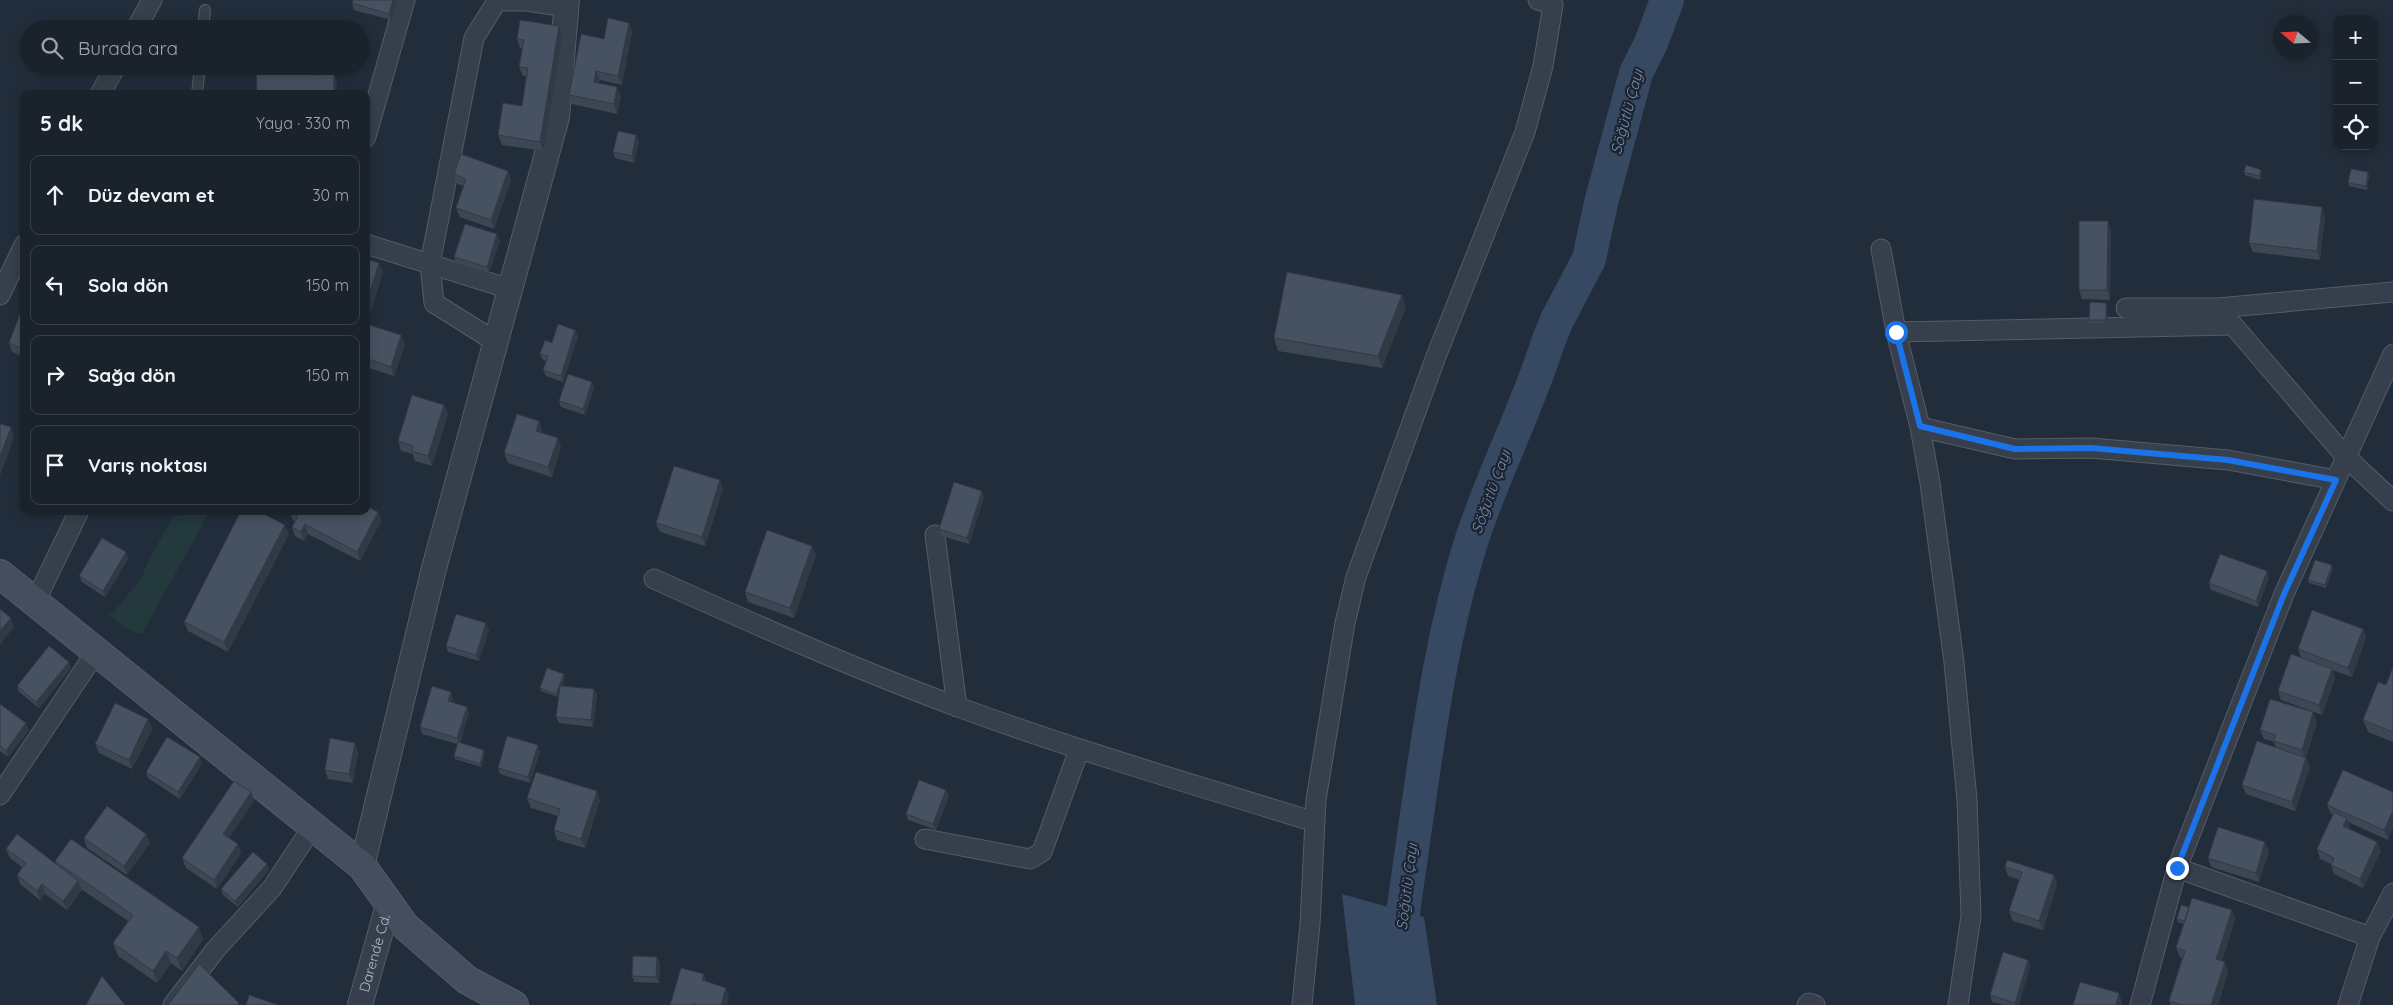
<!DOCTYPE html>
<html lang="tr">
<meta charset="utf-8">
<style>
:root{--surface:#1a222c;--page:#232a34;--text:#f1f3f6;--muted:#9fa4a9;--line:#383f48}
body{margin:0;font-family:Quicksand,sans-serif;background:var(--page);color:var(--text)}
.controls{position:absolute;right:15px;top:15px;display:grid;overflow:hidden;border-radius:10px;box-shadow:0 2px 12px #0003}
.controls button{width:45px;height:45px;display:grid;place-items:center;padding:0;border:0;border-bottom:1px solid var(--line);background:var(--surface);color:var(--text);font:25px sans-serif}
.compass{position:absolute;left:2273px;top:15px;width:45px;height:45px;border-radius:50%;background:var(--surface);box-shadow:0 2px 12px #0003;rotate:289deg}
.stop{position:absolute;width:15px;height:15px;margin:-11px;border:4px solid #1a73e8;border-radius:50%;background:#fff}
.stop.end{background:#1a73e8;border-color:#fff;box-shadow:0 1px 5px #0008}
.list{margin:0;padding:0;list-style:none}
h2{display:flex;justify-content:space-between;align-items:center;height:65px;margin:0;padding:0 20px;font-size:21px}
h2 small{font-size:16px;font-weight:400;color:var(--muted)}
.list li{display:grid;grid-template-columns:32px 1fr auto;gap:15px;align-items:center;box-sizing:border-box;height:80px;margin:0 10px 10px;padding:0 10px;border:1px solid var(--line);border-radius:10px}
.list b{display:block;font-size:19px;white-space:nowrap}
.list em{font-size:16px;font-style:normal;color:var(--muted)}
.icon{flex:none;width:28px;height:28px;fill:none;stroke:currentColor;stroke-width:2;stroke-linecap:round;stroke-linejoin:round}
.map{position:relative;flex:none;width:2393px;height:1005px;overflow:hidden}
.search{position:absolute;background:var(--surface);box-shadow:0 2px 12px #0003;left:20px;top:20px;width:350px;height:55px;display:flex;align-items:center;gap:12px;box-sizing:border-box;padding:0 18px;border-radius:28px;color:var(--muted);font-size:19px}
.panel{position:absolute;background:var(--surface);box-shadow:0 2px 12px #0003;left:20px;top:90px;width:350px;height:425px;border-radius:10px}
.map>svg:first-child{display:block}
.green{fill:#24393c}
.water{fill:#364862}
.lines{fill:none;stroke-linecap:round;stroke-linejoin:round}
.river{stroke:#364862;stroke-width:34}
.service-casing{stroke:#545c69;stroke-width:12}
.minor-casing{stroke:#545c69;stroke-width:21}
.tertiary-casing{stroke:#545c69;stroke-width:26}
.secondary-casing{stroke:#545c69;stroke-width:30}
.service{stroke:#363f4b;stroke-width:10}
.minor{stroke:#363f4b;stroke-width:19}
.tertiary{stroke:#363f4b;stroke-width:24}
.secondary{stroke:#444e5e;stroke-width:28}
.wall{fill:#3c4754}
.shaded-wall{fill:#313945}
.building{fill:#465262;stroke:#313945}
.route{stroke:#1a73e8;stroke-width:6}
.labels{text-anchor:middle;stroke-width:4.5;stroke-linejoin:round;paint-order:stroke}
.street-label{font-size:14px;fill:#b1b9c7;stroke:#1b2430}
.water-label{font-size:15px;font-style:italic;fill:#798faf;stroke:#1b2430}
</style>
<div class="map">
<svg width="2393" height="1005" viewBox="0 0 2393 1005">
<rect width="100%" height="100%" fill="#222d3b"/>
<path class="green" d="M192,511H210L142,633H135L124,627L106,612L113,613L142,577L150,557L174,516L190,514Z"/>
<path class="water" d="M1342,894L1424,917L1437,1005H1355Z"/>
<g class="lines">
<path class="river" d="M1397,1005C1396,945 1407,888 1415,828C1429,731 1442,633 1472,539C1494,472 1527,409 1548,342L1557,320L1589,259L1601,203L1636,73L1651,43L1667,0"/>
<defs>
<path id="service" d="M203,29L205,10
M197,94L200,66"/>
<path id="minor" d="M136,29L152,0
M100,94L116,66
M366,137L405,0
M366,244L510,289
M1881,249L1896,332L2233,325
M0,295L24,245
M2126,308H2218L2393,292
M2226,317L2346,457L2393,501
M1896,332L1920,427L2015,449L2091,448L2228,460L2336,480
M496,342L434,303L430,264L474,38L497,1H527L566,7
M1920,427L1930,483L1954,662L1967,800L1971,916L1958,1005
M935,535L957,707
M654,579C754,624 855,669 958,707C1075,750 1195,785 1315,822
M35,602L79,511
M0,795L96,652
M925,839L1030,859L1042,852L1079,750
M2177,868L2370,937L2393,893
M173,1005L216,949L272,888L313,826
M1302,1005L1310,924L1316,800L1345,623L1356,577L1435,359L1525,132L1543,66L1553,5L1538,0
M1807,1005L1809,1003L1815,1005
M2140,1005L2177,868L2284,594L2393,354
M2348,1005L2370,937"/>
<g id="tertiary">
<path d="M362,866L433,572L557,117L567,0"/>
<path id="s1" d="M360,1005L389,902"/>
</g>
<path id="secondary" d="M0,574L362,866L405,926L467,980L514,1005"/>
</defs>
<use href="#service" class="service-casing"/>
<use href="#minor" class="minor-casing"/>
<use href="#tertiary" class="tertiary-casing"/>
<use href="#secondary" class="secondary-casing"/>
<use href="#service" class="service"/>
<use href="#minor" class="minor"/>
<use href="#tertiary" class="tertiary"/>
<use href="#secondary" class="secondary"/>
</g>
<path class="wall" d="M397,0L391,20L354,10L352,3Z
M629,23L632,32L622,85L600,80L599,83L621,96L617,114L572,104L569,95L604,39Z
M559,26L562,35L544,151L502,145L498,135L522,106L526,76H523L519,67L522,48H520L517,39Z
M317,70V74L337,83V94H257Z
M639,142L634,163L615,158L613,152Z
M508,171L511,180L494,229L460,217L456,208L464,186L457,184L454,174Z
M2244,172L2262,173L2260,180L2245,175Z
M2369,175L2367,190L2349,186L2348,183Z
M2325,216L2320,260L2253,252L2249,243Z
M2111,230L2110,300L2082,299L2079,290Z
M500,241L489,273L457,263L454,257Z
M366,259L379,263L383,272L371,310L366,309Z
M24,303V357L12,352L9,343Z
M2107,306V323H2090L2089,320Z
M1406,307L1382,368L1278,351L1274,338Z
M366,324L401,335L405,345L394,376L366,367Z
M575,330L578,336L563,382L546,376L543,370L546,361L543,360L540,354L552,343Z
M592,382L594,388L585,415L561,407L559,401Z
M444,405L448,414L432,466L415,461L413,454L401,451L398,441Z
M539,421L542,431V433L561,447L552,477L508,463L504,453Z
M723,489L705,546L660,532L656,523Z
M984,497L969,544L941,536L939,529Z
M289,511L378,512L381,521L360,561L308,534L304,541L295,536L292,527L295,522L293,520Z
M289,534L228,652L188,631L184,622Z
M126,552L128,559L105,597L82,582L79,576Z
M816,555L794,618L748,602L745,592Z
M2333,569L2326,588L2309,583L2308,580Z
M2269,578L2258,607L2211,590L2209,583Z
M2363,629L2366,638L2352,677L2332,670L2335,678L2322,715L2281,700L2278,691L2301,658L2298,649Z
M489,630L479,661L448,652L446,646Z
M69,662L71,668L39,708L19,692L17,686Z
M2393,667V742L2368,732L2363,720L2386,685Z
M565,677L562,686L594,689L597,695L593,727L559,723L556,717L559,694L558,697L541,691L540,688Z
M453,698L452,702L467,707L469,713L460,743L485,753L481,767L455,759L454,756L457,744L422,734L420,727Z
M0,704L29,730L8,757L0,751Z
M148,719L152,729L132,769L99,753L95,744Z
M2317,722L2306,757L2310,767L2295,811L2246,794L2242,785L2276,748L2274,742L2264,739L2260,730Z
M358,752L353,783L328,779L325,770Z
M540,752L530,783L500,774L498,768Z
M202,764L180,799L148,778L146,772Z
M946,790L949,796L936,830L908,820L906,814Z
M251,792L254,801L229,838L238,844L241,853L217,889L186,868L182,858Z
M2393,792L2388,840L2348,822L2350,828L2349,829L2377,842L2381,851L2363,888L2334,874L2331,865V864L2320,859L2317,849L2333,815L2331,814L2327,805Z
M527,798L600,800L585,848L557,840L554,830L558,816L531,808Z
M146,834L150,843L127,875L87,848L84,838Z
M2265,842L2269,851L2259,882L2211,867L2208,858Z
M6,849L56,864L55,861L203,939L182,971L171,963L157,983L118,956L113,943L128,921L81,889L82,890L67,910L45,894L40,900L20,884L17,875L22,867L10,858Z
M2005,867L2054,875L2057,885L2043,930L2013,921L2009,911L2019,880L2008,876Z
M269,870L238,907L223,895L221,889Z
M2189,907L2232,910L2235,919L2222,961L2228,971L2218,1005H2171L2169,1001L2182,958L2180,957L2176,948L2184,924L2178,922L2177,919Z
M2028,960L2030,966L2019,1005H2004L1992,1002L1990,995Z
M660,963L659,983L634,982L632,976Z"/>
<path class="shaded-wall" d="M393,0H397L391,20L389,14Z
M629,23L632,32L622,85L618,76Z
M559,26L562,35L544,151L540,142Z
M314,66H316L317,70L318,84L314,75Z
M596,71L600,80L597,92L594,82Z
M334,74L337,83V94H335L334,91Z
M617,87L621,96L617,114L614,104Z
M636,135L639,142L634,163L632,156Z
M2261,170L2262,173L2260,180L2259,176Z
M508,171L511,180L494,229L491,220Z
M2368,172L2369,175L2367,190L2366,186Z
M2322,207L2325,216L2320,260L2317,251Z
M2108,221L2111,230L2110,300L2107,290Z
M497,234L500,241L489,273L487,267Z
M379,263L383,272L371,310L367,301Z
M1402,295L1406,307L1382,368L1378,356Z
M2106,303L2107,306V323L2106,320Z
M575,330L578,336L563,382L561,376Z
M401,335L405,345L394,376L391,367Z
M592,382L594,388L585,415L583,409Z
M444,405L448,414L432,466L428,456Z
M539,421L542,431L539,440L536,431Z
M11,427L14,437L0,476V457Z
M558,438L561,447L552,477L548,467Z
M720,480L723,489L705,546L702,537Z
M982,491L984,497L969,544L967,538Z
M378,512L381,521L360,561L357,552Z
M305,524L308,534L304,541L301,532Z
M285,525L289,534L228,652L224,642Z
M812,546L816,555L794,618L790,608Z
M126,552L128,559L105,597L103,591Z
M2332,565L2333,569L2326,588L2325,585Z
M2267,571L2269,578L2258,607L2256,601Z
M11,618L14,627L0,645V631Z
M486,623L489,630L479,661L476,655Z
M2363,629L2366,638L2352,677L2348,668Z
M69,662L71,668L39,708L36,702Z
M2332,669L2335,678L2322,715L2319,705Z
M564,674L565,677L558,697L556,694Z
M594,689L597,695L593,727L591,720Z
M451,692L453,698L450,708L448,701Z
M467,707L469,713L460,745L457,738Z
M2313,712L2317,722L2305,759L2302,750Z
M148,719L152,729L132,769L129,760Z
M26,723L29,730L8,757L6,751Z
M355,743L358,752L353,783L349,774Z
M538,745L540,752L530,783L528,777Z
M484,750L485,753L481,767L480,764Z
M200,757L202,764L180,799L178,792Z
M2306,758L2310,767L2295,811L2292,802Z
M946,790L949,796L936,830L933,824Z
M597,791L600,800L585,848L581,839Z
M251,792L254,801L226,843L223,834Z
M2393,811V828L2388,840L2384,830Z
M2347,818L2350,828L2347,835L2343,826Z
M146,834L150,843L127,875L124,866Z
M2265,842L2269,851L2259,882L2256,873Z
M2377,842L2381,851L2363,888L2360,879Z
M238,844L241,853L217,889L214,880Z
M267,864L269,870L238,907L235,901Z
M2054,875L2057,885L2043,930L2039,921Z
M78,881L82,890L67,910L63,901Z
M42,884L45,894L40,900L37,891Z
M2232,910L2235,919L2220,969L2216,959Z
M199,927L203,939L182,971L177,958Z
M166,951L171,963L157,983L153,971Z
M657,957L660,963L659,983L656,977Z
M2028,960L2030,966L2019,1005H2016L2015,1003Z
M2225,962L2228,971L2218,1005H2211Z
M704,974L707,984L702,980Z
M726,988L729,997L727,1005H721Z
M2119,993L2122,1002V1005H2116Z"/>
<path class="building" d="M353,0H393L389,14L352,3Z
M608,18L629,23L618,76L596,71L594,82L617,87L614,104L569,95L581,34L604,39Z
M520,20L559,26L540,142L498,135L503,103L522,106L528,68L519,67L524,40L517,39Z
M256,66H314V75L334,74V91L316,92V94H257Z
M618,131L636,135L632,156L613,152Z
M461,154L508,171L491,220L456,208L466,179L454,174Z
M2246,165L2261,170L2259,176L2244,172Z
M2351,169L2368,172L2366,186L2348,183Z
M2254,199L2322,207L2317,251L2249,243Z
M2079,221H2108L2107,290H2079Z
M465,224L497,234L487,267L454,257Z
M366,259L379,263L367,301H366Z
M1287,272L1402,295L1378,356L1274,338Z
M2090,302L2106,303V320H2089Z
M24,303V349L9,343Z
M366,324L401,335L391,367L366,358Z
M558,324L575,330L561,376L543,370L548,356L540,354L545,340L552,343Z
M568,374L592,382L583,409L559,401Z
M412,395L444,405L428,456L412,451L413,446L398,441Z
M517,414L539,421L536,431L558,438L548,467L504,453Z
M0,424L11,427L0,457Z
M674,466L720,480L702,537L656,523Z
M954,482L982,491L967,538L939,529Z
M366,506L378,512L357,552L305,524L301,532L292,527L298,516L289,511H366Z
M241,511H258L285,525L224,642L184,622Z
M767,530L812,546L790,608L745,592Z
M102,538L126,552L103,591L79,576Z
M2220,554L2267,571L2256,601L2209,583Z
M2315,560L2332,565L2325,585L2308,580Z
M0,609L11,618L0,631Z
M2312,610L2363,629L2348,668L2298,649Z
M456,614L486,623L476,655L446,646Z
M49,646L69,662L36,702L17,686Z
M2291,654L2332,669L2319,705L2278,691Z
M2393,667V732L2363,720L2378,682L2386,685Z
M547,668L564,674L556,694L540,688Z
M432,686L451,692L448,701L467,707L457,738L420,727Z
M560,686L594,689L591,720L556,717Z
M2270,699L2313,712L2302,750L2274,741L2276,735L2260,730Z
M115,703L148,719L129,760L95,744Z
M0,704L26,723L6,751L0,746Z
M507,736L538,745L528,777L498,768Z
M167,737L200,757L178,792L146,772Z
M330,738L355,743L349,774L325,770Z
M2257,741L2306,758L2292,802L2242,785Z
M458,742L484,750L480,764L454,756Z
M2343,770L2393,792V811L2384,830L2327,805Z
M536,772L597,791L581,839L554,830L560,809L527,798Z
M919,780L946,790L933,824L906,814Z
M234,781L251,792L223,834L238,844L214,880L182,858Z
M107,806L146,834L124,866L84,838Z
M2334,812L2347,818L2343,826L2377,842L2360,879L2331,865L2334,858L2317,849Z
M2218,827L2265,842L2256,873L2208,858Z
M17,834L78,881L63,901L42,884L37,891L17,875L26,863L6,849Z
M71,839L199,927L177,958L166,951L153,971L113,943L133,915L55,861Z
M253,852L267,864L235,901L221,889Z
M2007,860L2054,875L2039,921L2009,911L2022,872L2005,867Z
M2192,898L2232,910L2216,959L2225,962L2211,1005H2183L2169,1001L2185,951L2176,948Z
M2181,905L2189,907L2185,921L2177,919Z
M2003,952L2028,960L2015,1003L1990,995Z
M633,956L657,957L656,977L632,976Z
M199,964L239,1003L238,1005H168Z
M681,968L704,974L702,980L726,988L721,1005H697L693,1004V1005H670Z
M102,976L125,1005H86Z
M2080,982L2119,993L2116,1005H2073Z
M249,995L278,1005H246Z"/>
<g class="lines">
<path class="route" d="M1896,332L1920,426L2015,449L2091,448L2228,460L2336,480L2284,594L2177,868"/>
</g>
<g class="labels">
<g class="street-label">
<text dy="5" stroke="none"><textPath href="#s1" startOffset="54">Darende Cd.</textPath></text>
</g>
<g class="water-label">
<text transform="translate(1627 112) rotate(-75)" y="5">Söğütlü Çayı</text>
<text transform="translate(1491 492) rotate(-70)" y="5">Söğütlü Çayı</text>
<text transform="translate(1407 887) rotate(-83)" y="5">Söğütlü Çayı</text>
</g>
</g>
</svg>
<div class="controls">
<button>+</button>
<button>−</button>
<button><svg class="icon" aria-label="locate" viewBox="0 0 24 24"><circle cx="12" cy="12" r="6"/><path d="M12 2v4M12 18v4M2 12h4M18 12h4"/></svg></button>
</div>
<svg class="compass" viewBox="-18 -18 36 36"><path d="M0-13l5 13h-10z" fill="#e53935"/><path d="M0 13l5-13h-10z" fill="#9fa4a9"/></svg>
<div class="stop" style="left:1896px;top:332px"></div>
<div class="stop end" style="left:2177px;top:868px"></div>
<div class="search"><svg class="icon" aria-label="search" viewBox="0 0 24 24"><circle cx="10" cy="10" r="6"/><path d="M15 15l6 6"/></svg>Burada ara</div>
<section class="panel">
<h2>5 dk<small>Yaya · 330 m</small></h2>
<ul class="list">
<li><svg class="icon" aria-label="ahead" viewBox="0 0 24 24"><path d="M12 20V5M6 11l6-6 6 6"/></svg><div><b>Düz devam et</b></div><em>30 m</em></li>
<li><svg class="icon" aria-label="left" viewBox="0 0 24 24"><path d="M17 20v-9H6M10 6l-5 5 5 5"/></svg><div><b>Sola dön</b></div><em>150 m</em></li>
<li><svg class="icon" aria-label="right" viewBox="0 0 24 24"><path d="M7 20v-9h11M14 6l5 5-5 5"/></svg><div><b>Sağa dön</b></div><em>150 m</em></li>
<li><svg class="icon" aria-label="arrive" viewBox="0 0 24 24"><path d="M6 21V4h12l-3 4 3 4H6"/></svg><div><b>Varış noktası</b></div></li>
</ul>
</section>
</div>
